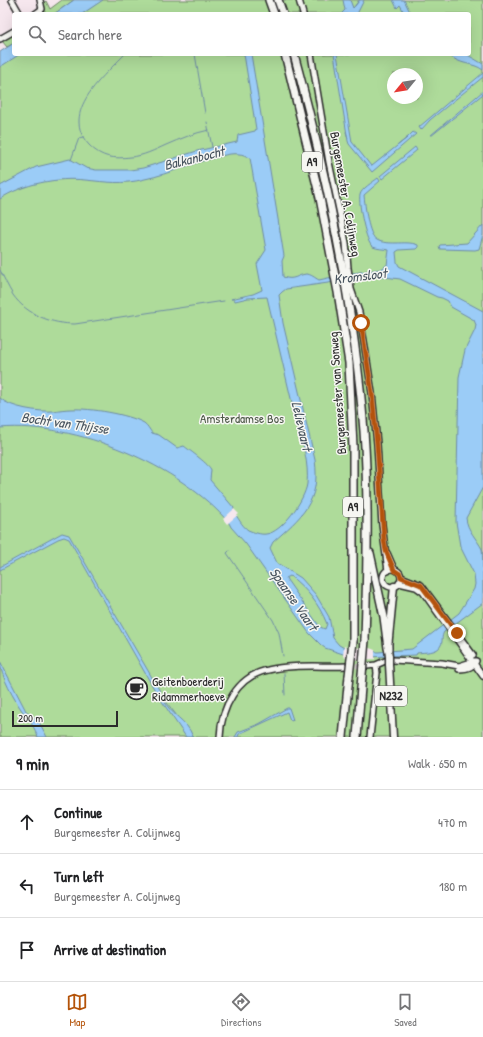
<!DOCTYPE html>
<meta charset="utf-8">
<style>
:root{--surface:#fff;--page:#f2f2f2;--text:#202124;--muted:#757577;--line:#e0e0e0;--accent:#b45309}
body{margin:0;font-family:"Patrick Hand",sans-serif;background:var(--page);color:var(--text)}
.compass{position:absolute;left:387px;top:68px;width:36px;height:36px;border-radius:50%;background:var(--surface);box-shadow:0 4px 16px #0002;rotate:240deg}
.scale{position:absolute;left:12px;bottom:10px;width:106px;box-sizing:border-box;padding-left:4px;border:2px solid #2b2b2b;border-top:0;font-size:11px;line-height:14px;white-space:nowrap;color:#2b2b2b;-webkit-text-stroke:3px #f6f6f2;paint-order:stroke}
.stop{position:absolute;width:12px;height:12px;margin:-9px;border:3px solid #b45309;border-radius:50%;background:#fff}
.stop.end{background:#b45309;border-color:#fff;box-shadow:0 1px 4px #0008}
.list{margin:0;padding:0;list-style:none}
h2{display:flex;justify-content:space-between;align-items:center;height:52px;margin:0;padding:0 16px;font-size:17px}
h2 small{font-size:13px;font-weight:400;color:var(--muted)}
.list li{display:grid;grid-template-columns:26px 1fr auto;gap:12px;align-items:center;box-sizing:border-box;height:64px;padding:0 16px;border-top:1px solid var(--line)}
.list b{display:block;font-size:15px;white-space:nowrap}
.list p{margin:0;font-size:13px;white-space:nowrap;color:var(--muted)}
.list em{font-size:13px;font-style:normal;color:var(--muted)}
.icon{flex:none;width:22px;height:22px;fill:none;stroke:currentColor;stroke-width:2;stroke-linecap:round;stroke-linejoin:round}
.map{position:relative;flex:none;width:483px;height:737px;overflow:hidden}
.search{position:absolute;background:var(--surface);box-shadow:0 4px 16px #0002;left:12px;right:12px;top:12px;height:44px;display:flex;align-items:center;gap:10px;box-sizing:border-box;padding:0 14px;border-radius:4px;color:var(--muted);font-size:15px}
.sheet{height:244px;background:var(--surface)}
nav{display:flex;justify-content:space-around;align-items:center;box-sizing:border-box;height:56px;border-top:1px solid var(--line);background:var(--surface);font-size:11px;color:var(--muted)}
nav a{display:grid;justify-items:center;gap:2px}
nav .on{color:var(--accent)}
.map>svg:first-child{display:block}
.green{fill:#aedb9a;stroke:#6c8362;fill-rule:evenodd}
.water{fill:#9bccf7;stroke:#6e8ca5;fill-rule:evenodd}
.pier{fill:#f6e7ee}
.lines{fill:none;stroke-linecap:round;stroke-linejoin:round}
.stream{stroke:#6e8ca5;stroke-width:1}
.minor-tunnel{stroke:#cdc1c7;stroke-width:5;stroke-dasharray:5 2.5;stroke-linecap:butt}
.minor-casing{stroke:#2b2b2b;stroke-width:8}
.major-casing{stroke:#2b2b2b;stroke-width:9}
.highway-casing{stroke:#2b2b2b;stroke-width:10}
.minor{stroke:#f6f6f2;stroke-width:5}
.major{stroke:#f6f6f2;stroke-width:6}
.highway{stroke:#f6f6f2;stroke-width:7}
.major-bridge-casing{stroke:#2b2b2b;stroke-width:9;stroke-linecap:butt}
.highway-bridge-casing{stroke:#2b2b2b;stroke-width:10;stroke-linecap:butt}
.major-bridge{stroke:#f6f6f2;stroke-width:6}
.highway-bridge{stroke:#f6f6f2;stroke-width:7}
.route{stroke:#b45309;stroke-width:5}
.labels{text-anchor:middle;stroke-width:3;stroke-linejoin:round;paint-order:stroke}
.shield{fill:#f6f6f2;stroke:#686867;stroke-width:1}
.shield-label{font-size:12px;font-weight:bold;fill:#2b2b2b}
.street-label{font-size:13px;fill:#2b2b2b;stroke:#f6f6f2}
.park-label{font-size:13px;fill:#4c5747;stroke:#f6f6f2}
.poi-label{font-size:13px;fill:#2b2b2b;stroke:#f6f6f2;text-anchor:start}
.water-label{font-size:14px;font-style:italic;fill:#47535e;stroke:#f6f6f2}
</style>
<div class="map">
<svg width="483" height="737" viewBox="0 0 483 737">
<rect width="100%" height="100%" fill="#f6e7ee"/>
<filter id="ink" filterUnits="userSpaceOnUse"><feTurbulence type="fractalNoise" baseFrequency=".025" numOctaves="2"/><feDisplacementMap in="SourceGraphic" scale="8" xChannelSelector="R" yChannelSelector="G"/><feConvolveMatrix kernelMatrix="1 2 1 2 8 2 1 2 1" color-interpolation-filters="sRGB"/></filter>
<g filter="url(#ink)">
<path class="green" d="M62,0H74L54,14H40L45,7L43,3L46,1L50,9Z
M100,0H483V737H0V66L18,54H469V14H79ZM393,74H417V98H393Z
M14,33V43L7,47L2,41Z"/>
<path class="water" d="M74,0H103L82,14H54Z
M343,0H350L353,8L360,0H364L357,14H341L345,10Z
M393,0H404L411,14H405L400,5L397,8Z
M14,43V54H20L0,67V52Z
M244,54H251L284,256L282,261L283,277C294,281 297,275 306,274C311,274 315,278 319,280L346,274L381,269L387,265L389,250C384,249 377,249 373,247C366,244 358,203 360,195C361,189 373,182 378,178L380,181L364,195C365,205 368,236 377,240C382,243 390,243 396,243C403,243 411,242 418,245V247L416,249L399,250L396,252L397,262L399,266L483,311V487L466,518C467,530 477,539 482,549C483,555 483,594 483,603L444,632C441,637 443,641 441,645C438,653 424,652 417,653L416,655L367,657L343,654L325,648L321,645L309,633L246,544L231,527L229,523C180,465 75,421 0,428V398C10,408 39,412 53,411C59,410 65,409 72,409C90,408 128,414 144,423C148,426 149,429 152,433L159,435L177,448L184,446C189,450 210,465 211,470C211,473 210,477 210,480L234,508L233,511C238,517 241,525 248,530C253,532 261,535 266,534C282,533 305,499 307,484C309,464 303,443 297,424L267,297L248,298L235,301L234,299H231L253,294L262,290L257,264L266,250L250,158C246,156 243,154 239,154C232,153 224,155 218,157C193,162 170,174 145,179C122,185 107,182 85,180C58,177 22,184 0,199V186L36,167L70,159L86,168L96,170H130L143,168L197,151L237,142L238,135L255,131L256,129ZM377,276L400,279L437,297L442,298L448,301L451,307L474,320L476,325L475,330L465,350L459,377L456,522L460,546L474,574L475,584L474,589L459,613L412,649L378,652L346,649L339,645L333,638L329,617L316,595L301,578L277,563L270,548L273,542C301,517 321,502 315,460L283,323L279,295L282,292L286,289ZM290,576C307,589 319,604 327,624L325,629L320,627L287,580L286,578Z
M334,54H337L352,142L371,166H372L407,138L413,132L416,134L372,172L349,144L348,141Z
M448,54H466L483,64V70C473,62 460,66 448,54Z
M483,73V77L430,120L421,130L419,127Z
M483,91V94L431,136V135Z
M415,147L417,150L382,179L380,176Z
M483,225V235L479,249L475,250L440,249L439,246L440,245L467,243Z
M62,533L69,535L161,693L157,694L149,680L69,539L64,537L58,539L0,570V567Z
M0,661L24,707L26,711L38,720L47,737H38C35,728 29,720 23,712C15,701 0,675 0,661Z
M163,698C170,716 187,719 193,737H186L161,700Z
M287,708H289L293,720L292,721L290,720L287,712L239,734L238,737H235L238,732L259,724Z"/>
<path class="pier" d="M234,509L239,514L227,524L223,519Z
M344,646L349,648L367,647L375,650V659L348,660L343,656Z"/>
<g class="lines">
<path class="stream" d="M355,6L359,0
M125,54C104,76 59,112 89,145C102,158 114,159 131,157C143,156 155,150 166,145C180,139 194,133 209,130
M195,54L205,113
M207,122L212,147
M346,132L348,138
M398,145L408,137
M71,160L79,138L83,137
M0,270C4,278 8,287 13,295C27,315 52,324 75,324L224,301
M229,551L227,553L273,620L279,633L283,656
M284,673L285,695
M164,699L177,716"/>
<path class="minor-tunnel" d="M348,666H366"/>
<defs>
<path id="minor" d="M12,0L20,14
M299,0L303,14
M35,14L42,9L40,0
M0,39L14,31
M311,54L329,162L346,243L348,268L351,289L359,312L364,341L372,393L377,444L382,525L388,571
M387,553L394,569
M383 578a9 9 0 1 1 18 0a9 9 0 1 1-18 0Z
M401,577L421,585L473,655
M399,583L416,587L423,592L483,676
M393,660L442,663L459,666L475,661
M367,666L376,665L385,661
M459,669C465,669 473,668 476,661
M220,737C221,708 237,676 268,670C293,664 321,667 347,666
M370,737L377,673L376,665"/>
<path id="major" d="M389,657L388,648L394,586
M389,664L393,737"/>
<path id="highway" d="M269,0L274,14
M278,0L283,14
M285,54L320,198L338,292L349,363L353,447V641
M294,54C327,177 354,304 364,431C369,501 367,570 365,640
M370,553L384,617L388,648
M343,737L349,676
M357,737L362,675"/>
</defs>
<use href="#minor" class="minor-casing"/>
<use href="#major" class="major-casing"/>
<use href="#highway" class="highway-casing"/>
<use href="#minor" class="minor"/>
<use href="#major" class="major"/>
<use href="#highway" class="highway"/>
<defs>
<path id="major-bridge" d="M389,657V664"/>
<path id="highway-bridge" d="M362,675L365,640
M349,676L353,641"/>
</defs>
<use href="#major-bridge" class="major-bridge-casing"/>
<use href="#highway-bridge" class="highway-bridge-casing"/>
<use href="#major-bridge" class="major-bridge"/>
<use href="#highway-bridge" class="highway-bridge"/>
</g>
</g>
<g class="lines" filter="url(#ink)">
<path class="route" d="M361,323L372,393L377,444L384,540L386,551L394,570L400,574L401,577L421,585L457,633"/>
</g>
<defs>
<symbol id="cafe-ring" viewBox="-11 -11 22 22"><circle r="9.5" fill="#f6f6f2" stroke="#2b2b2b" stroke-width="1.5"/><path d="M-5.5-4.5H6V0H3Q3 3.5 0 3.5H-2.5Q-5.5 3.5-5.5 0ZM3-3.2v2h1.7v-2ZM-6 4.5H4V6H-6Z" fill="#2b2b2b"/></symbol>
</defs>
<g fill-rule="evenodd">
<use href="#cafe-ring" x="124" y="676" width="25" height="25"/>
</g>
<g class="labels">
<g class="shield">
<rect x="302" y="152" width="20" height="20" rx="3"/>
<rect x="343" y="497" width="20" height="20" rx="3"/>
<rect x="375" y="686" width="32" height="20" rx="3"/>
</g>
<g class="shield-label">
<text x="312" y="166">A9</text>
<text x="353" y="511">A9</text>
<text x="391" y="700">N232</text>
</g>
<g class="street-label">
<text transform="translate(346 194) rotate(80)" y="5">Burgemeester A. Colijnweg</text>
<text transform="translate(337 393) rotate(-94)" y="5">Burgemeester van Sonweg</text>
</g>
<g class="park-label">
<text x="242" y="423">Amsterdamse Bos</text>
</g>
<g class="poi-label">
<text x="152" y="686">Geitenboerderij<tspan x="152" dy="15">Ridammerhoeve</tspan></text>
</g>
<g class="water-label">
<text transform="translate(194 158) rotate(-14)" y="5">Balkanbocht</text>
<text transform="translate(360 276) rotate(-7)" y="5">Kromsloot</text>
<text transform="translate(65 423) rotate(8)" y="5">Bocht van Thijsse</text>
<text transform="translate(302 426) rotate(77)" y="5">Lelievaart</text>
<text transform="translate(294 599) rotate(55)" y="5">Spaanse Vaart</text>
</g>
</g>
</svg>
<svg class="compass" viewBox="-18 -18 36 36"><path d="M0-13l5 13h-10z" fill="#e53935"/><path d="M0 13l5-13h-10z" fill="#757577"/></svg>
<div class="scale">200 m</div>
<div class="stop" style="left:361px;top:323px"></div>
<div class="stop end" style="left:457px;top:633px"></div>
<div class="search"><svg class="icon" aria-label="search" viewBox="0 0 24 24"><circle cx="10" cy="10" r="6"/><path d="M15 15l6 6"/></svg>Search here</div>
</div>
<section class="sheet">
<h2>9 min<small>Walk · 650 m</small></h2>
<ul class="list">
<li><svg class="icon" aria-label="ahead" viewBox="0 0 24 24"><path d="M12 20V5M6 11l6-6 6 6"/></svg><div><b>Continue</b><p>Burgemeester A. Colijnweg</p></div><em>470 m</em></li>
<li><svg class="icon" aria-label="left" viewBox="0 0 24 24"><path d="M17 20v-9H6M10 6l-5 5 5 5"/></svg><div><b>Turn left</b><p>Burgemeester A. Colijnweg</p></div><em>180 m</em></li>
<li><svg class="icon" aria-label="arrive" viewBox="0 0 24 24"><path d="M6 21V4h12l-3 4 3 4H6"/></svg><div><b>Arrive at destination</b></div></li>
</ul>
</section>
<nav>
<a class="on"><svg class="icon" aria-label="map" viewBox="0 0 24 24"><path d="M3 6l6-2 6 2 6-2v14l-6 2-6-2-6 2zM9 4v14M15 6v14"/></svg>Map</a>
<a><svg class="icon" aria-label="directions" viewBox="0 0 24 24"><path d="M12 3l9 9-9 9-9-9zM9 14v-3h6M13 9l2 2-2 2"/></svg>Directions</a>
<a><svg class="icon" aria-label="saved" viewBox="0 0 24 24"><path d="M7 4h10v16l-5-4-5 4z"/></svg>Saved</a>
</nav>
